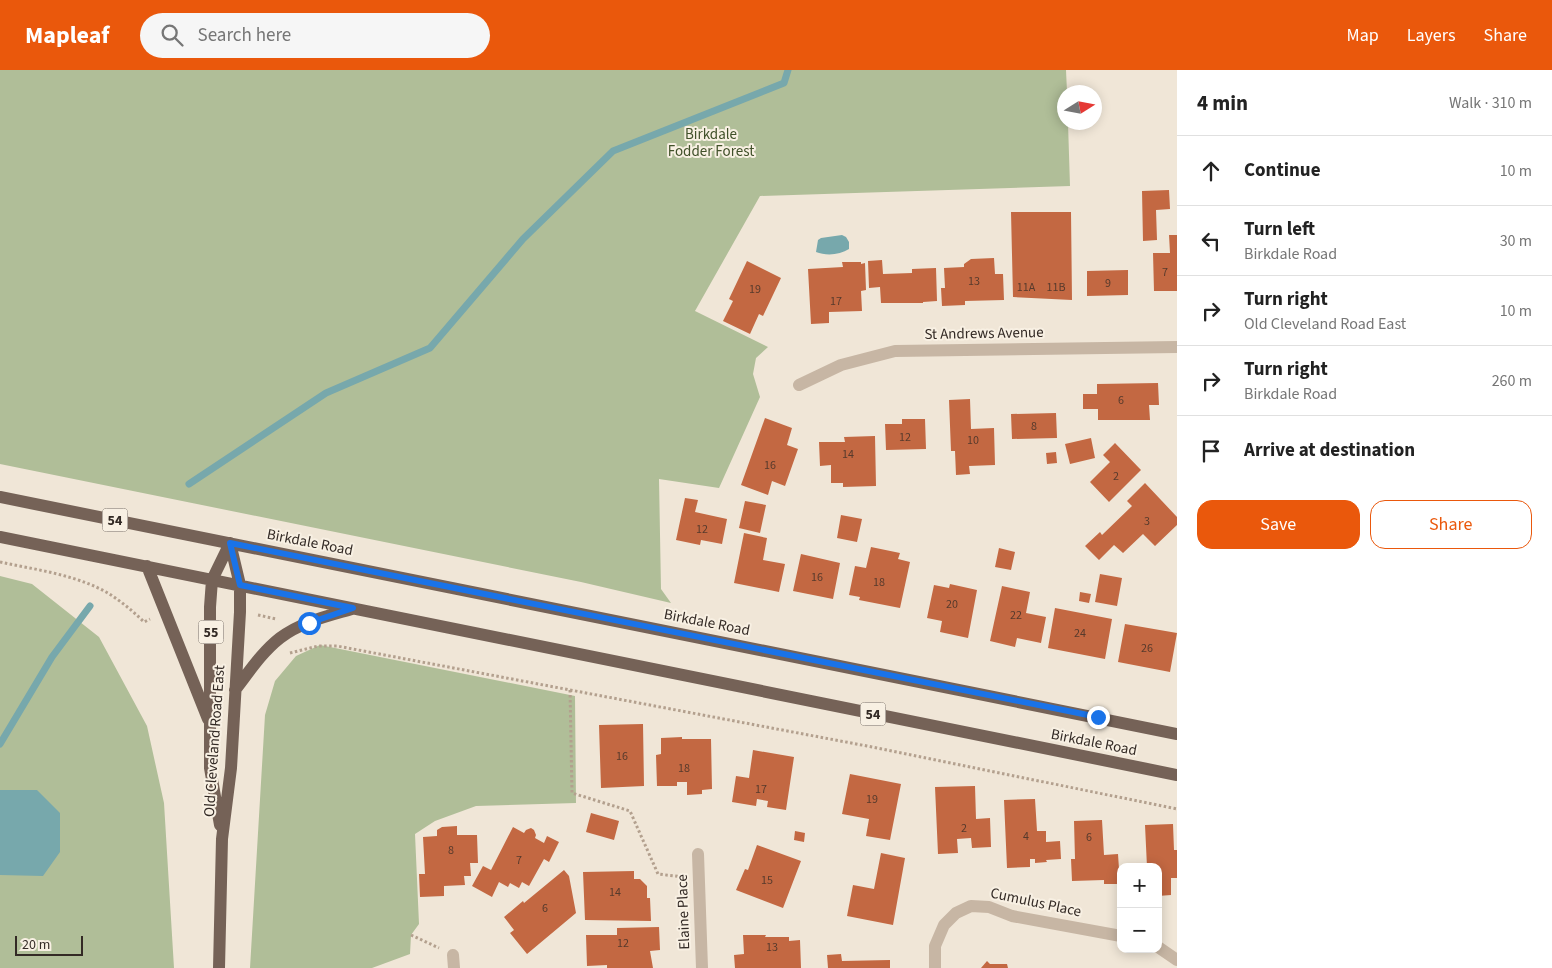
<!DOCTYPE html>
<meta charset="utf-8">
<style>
:root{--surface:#fff;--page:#f6f6f6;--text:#222;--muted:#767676;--line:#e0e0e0;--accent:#ea580c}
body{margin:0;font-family:"Source Sans 3",sans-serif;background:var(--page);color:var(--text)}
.controls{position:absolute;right:15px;bottom:15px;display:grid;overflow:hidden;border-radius:10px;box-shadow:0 2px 12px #0003}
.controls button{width:45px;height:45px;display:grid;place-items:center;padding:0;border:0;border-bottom:1px solid var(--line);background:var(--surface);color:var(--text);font:25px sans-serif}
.compass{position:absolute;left:1057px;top:15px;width:45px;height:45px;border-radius:50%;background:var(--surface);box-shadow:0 2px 12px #0003;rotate:79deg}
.scale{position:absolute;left:15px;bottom:12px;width:68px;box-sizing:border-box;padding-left:5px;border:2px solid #332a25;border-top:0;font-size:14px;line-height:18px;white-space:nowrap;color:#332a25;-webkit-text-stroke:4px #f8f0e3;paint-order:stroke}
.stop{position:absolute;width:15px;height:15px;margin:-11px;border:4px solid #1a73e8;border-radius:50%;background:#fff}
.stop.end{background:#1a73e8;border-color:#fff;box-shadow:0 1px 5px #0008}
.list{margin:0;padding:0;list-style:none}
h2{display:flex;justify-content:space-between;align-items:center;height:65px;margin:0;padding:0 20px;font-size:21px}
h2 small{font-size:16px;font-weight:400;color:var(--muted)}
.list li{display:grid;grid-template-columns:32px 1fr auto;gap:15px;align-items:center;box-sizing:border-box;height:70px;padding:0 20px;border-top:1px solid var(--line)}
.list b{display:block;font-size:19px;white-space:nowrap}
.list p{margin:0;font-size:16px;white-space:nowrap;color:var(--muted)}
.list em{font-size:16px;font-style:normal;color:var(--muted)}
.actions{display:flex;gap:10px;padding:15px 20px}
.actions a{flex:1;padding:11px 0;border:1px solid var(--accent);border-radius:15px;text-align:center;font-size:18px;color:var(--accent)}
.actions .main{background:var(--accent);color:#fff}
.icon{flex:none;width:28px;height:28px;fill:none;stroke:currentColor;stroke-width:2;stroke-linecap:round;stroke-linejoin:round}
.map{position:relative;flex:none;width:1177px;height:898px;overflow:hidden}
header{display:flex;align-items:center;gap:30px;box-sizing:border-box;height:70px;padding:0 25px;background:var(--accent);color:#fff}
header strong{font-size:24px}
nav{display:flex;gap:28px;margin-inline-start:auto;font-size:18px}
.search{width:350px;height:45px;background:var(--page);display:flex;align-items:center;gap:12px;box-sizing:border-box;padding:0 18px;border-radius:28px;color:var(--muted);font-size:19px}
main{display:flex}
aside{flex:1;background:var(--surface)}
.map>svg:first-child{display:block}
.green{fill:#b0be98}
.water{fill:#77a8ac}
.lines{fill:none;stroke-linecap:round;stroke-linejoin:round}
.stream{stroke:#77a8ac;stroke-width:7}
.building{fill:#c36842}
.path{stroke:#b3a08e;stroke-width:3;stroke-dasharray:2.5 2.5;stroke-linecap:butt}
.minor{stroke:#c7b6a4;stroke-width:12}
.primary{stroke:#756257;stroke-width:12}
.route{stroke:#1a73e8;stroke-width:6}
.labels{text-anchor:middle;stroke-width:4;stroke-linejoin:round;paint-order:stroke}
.number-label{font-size:12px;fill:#573a2c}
.shield{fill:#f8f0e3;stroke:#6e655e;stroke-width:1}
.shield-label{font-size:14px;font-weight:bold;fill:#332a25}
.park-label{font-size:15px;fill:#41512a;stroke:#f8f0e3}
.street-label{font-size:15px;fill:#332a25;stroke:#f8f0e3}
</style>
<header>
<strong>Mapleaf</strong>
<div class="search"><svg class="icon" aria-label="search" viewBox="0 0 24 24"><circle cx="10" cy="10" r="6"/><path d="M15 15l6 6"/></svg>Search here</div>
<nav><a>Map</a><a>Layers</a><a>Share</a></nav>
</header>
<main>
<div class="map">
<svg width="1177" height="898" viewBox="0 0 1177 898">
<rect width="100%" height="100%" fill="#f0e6d7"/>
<path class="green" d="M0,0H1066L1067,22H1064V52L1068,53L1070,116L760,126L695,241L768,277L756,288L753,304L760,327L719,418L659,409L661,519L671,533L581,512L0,394Z
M0,506L32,514L99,567L147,656L164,733L174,898H0Z
M320,575L575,626L576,733L476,736L435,751L415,764L419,854L411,865L410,884L372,898H250L265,645L275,611L296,586Z"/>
<path class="water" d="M842,165L846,167L849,172V179C840,185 826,186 816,182L818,170L821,168Z
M0,720H37L60,743V782L43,806L0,805Z"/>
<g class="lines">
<path class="stream" d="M189,414L326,323L430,278L523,169L613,81L784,13L788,0
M0,674L52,587L90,536"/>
</g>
<path class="building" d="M1169,120L1170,139L1156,140L1157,170L1143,171L1142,121Z
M1011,142H1071L1072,230L1013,227Z
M1169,165H1177V221H1154L1153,183H1170Z
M994,188L995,204H1003L1004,230L965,231V235L942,236L941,218H945L944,198L964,197V194L971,189Z
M882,190L883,204L912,203V199L936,198L937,231L923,232V233H881L880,217L869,218L868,191Z
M747,191L781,208L763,246L759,244L750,264L723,251L733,231L729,229Z
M842,192H861V194L865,193L866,220L861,221L862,241L829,242V253L811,254L808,199L843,197Z
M1128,200V225L1087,226V201Z
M1158,313L1159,335H1149L1150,350H1098V339H1083V324H1097V314Z
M970,329L971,359L994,358L995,395L969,396L970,404L956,405L955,381H951L949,330Z
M1056,343L1057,368L1012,369L1011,344Z
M765,348L792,358L787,375L798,379L785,416L772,411L768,425L741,415Z
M902,349H925L926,379L886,380L885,354H902Z
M875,366L876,416L843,417V413H831V395L820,396L819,372H845L844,367Z
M1091,368L1095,388L1070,394L1065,374Z
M1115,373L1141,400L1109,432L1090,412L1110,392L1103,385Z
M1056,382L1057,393L1047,394L1046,383Z
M1145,413L1177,447V455L1155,476L1143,464L1123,483L1114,475L1099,490L1085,476L1100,462L1102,465L1132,436L1127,431Z
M685,428L698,430L695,442L727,449L722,474L701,470L700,475L676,470Z
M745,431L766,435L760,463L739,458Z
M841,445L862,449L857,472L837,468Z
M744,463L767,468L763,490L785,494L779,522L734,513Z
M871,477L900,483L898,489L910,492L900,538L859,530L860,527L849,525L855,496L866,498Z
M999,478L1015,482L1011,500L995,497Z
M801,484L840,493L833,529L793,521Z
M1100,504L1122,508L1117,536L1095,532Z
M950,514L977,520L968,568L940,562L942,551L927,548L934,515L949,518Z
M1002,516L1030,522L1026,543L1046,547L1041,573L1017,568L1015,577L990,571Z
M1080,522L1091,524L1089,533L1079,531Z
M1055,538L1112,549L1105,589L1048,578Z
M1125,554L1177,563L1170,602L1118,592Z
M643,654L644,716L601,718L599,655Z
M682,667V669H711L712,719L702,720V724L687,725V712H677V716H657L656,685L661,684V668Z
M753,680L794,687L786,740L767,737L768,731L757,729L756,736L732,732L736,706L749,708Z
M850,704L901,714L890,770L866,766L869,749L842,744Z
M975,716L976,749L990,748L991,777L972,778L971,768L957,769L958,783L938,784L935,717Z
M1035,729L1037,761H1046V772L1060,771L1061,789L1046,790L1047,792L1035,793V789H1030V797L1007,798L1004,730Z
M591,743L619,751L614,770L586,762Z
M1102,750L1104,785L1118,784L1119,799H1121V814H1104V810L1072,811L1071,789H1075L1074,751Z
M1173,754L1174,780H1177V808H1171V825L1158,826V797H1147L1145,755Z
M457,756V765H477L478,793H470L471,806H464L465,815L444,816V826L420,827L419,804H425L423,767L437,766V760L442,757Z
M513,757L524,763L526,760L531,758L534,760L536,765L535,768L544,773L547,766L559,772L549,792L544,789L529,816L522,812L519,818L510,813L508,817L499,812L492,827L472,816L483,796L491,800Z
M795,761L805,763L804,772L794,770Z
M757,775L801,791L783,838L736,820L745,799L748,800Z
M881,783L905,788L893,855L847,846L853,815L874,819Z
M564,800L569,806L576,843L527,884L510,863L514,860L504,847L523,831L524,833Z
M634,801V809H640L647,816V828H650L651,851L585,850L583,802Z
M659,857L660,880L650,881L653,898H607V895L587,896L586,865H617V858Z
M743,865H766L765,867H789V871L800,870L801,898H735L734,885L744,884Z
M841,884L842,891L890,890V898H828L827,885Z
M987,891L990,894H1007L1008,898H981Z"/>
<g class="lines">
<path class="path" d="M0,492C37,500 79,505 111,525C123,533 134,542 144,552L150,549
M258,545L276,549
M290,583L318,576H337L867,676L1177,739
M570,620L572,723L630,741L658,804L683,807
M411,865L439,878"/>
<path class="minor" d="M799,315L841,295L895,281L1177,277
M698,784L702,898
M1158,877L1177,890
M453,885L454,898
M935,898V876L944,855L956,843L971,836L989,837L1012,846L1121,866"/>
<path class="primary" d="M0,427L1177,664
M0,467L1177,705
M147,496L208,649
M235,620C249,602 262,582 280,568C301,552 328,546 352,539
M220,755L210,698V537L212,510L230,473
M219,898L222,769L231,698L240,542V515L230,473"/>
</g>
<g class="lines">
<path class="route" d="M309,553L353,538L240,515L230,473L1098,647"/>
</g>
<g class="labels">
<g class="number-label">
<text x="1165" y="206">7</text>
<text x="974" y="215">13</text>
<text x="1108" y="217">9</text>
<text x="1026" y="221">11A</text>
<text x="1056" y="221">11B</text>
<text x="755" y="223">19</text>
<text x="836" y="235">17</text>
<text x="1121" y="334">6</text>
<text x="1034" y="360">8</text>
<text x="905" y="371">12</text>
<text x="973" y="374">10</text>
<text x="848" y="388">14</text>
<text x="770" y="399">16</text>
<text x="1116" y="410">2</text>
<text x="1147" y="455">3</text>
<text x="702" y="463">12</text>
<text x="817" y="511">16</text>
<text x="879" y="516">18</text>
<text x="952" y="538">20</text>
<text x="1016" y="549">22</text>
<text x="1080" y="567">24</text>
<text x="1147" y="582">26</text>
<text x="622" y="690">16</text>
<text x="684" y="702">18</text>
<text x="761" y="723">17</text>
<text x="872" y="733">19</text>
<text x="964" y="762">2</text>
<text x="1026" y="770">4</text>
<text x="1089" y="771">6</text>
<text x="451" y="784">8</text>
<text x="519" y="794">7</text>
<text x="767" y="814">15</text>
<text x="615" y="826">14</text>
<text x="545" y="842">6</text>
<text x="623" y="877">12</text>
<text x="772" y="881">13</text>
</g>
<g class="shield">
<rect x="102.5" y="438.5" width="25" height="23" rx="4"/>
<rect x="198.5" y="550.5" width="25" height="23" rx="4"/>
<rect x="860.5" y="632.5" width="25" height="23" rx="4"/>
</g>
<g class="shield-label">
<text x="115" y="455">54</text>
<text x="211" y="567">55</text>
<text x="873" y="649">54</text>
</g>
<g class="park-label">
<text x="711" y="69">Birkdale<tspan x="711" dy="17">Fodder Forest</tspan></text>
</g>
<g class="street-label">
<text transform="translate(984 263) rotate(-1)" y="5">St Andrews Avenue</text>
<text transform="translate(310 472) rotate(11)" y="5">Birkdale Road</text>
<text transform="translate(707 552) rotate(11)" y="5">Birkdale Road</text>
<text transform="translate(214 671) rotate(-86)" y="5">Old Cleveland Road East</text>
<text transform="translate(1094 672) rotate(11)" y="5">Birkdale Road</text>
<text transform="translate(1036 832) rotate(12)" y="5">Cumulus Place</text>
<text transform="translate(683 842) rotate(-92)" y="5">Elaine Place</text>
</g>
</g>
</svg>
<div class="controls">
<button>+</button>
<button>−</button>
</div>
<svg class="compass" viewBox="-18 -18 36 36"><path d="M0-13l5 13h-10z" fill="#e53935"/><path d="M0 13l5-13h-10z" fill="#767676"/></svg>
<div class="scale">20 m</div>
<div class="stop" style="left:309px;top:553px"></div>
<div class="stop end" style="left:1098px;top:647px"></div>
</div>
<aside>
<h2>4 min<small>Walk · 310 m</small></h2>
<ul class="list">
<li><svg class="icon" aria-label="ahead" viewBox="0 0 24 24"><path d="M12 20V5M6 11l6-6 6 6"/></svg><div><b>Continue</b></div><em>10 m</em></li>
<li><svg class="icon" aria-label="left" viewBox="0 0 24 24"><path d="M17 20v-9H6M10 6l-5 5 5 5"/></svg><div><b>Turn left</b><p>Birkdale Road</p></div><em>30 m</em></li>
<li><svg class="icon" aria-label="right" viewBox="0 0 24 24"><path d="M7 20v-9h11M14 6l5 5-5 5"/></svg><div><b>Turn right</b><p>Old Cleveland Road East</p></div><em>10 m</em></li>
<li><svg class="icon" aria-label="right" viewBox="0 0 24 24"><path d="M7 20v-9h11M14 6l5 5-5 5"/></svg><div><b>Turn right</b><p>Birkdale Road</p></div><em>260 m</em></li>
<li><svg class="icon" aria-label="arrive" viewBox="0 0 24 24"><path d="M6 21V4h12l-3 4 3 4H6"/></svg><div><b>Arrive at destination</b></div></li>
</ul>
<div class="actions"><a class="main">Save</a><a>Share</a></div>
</aside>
</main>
